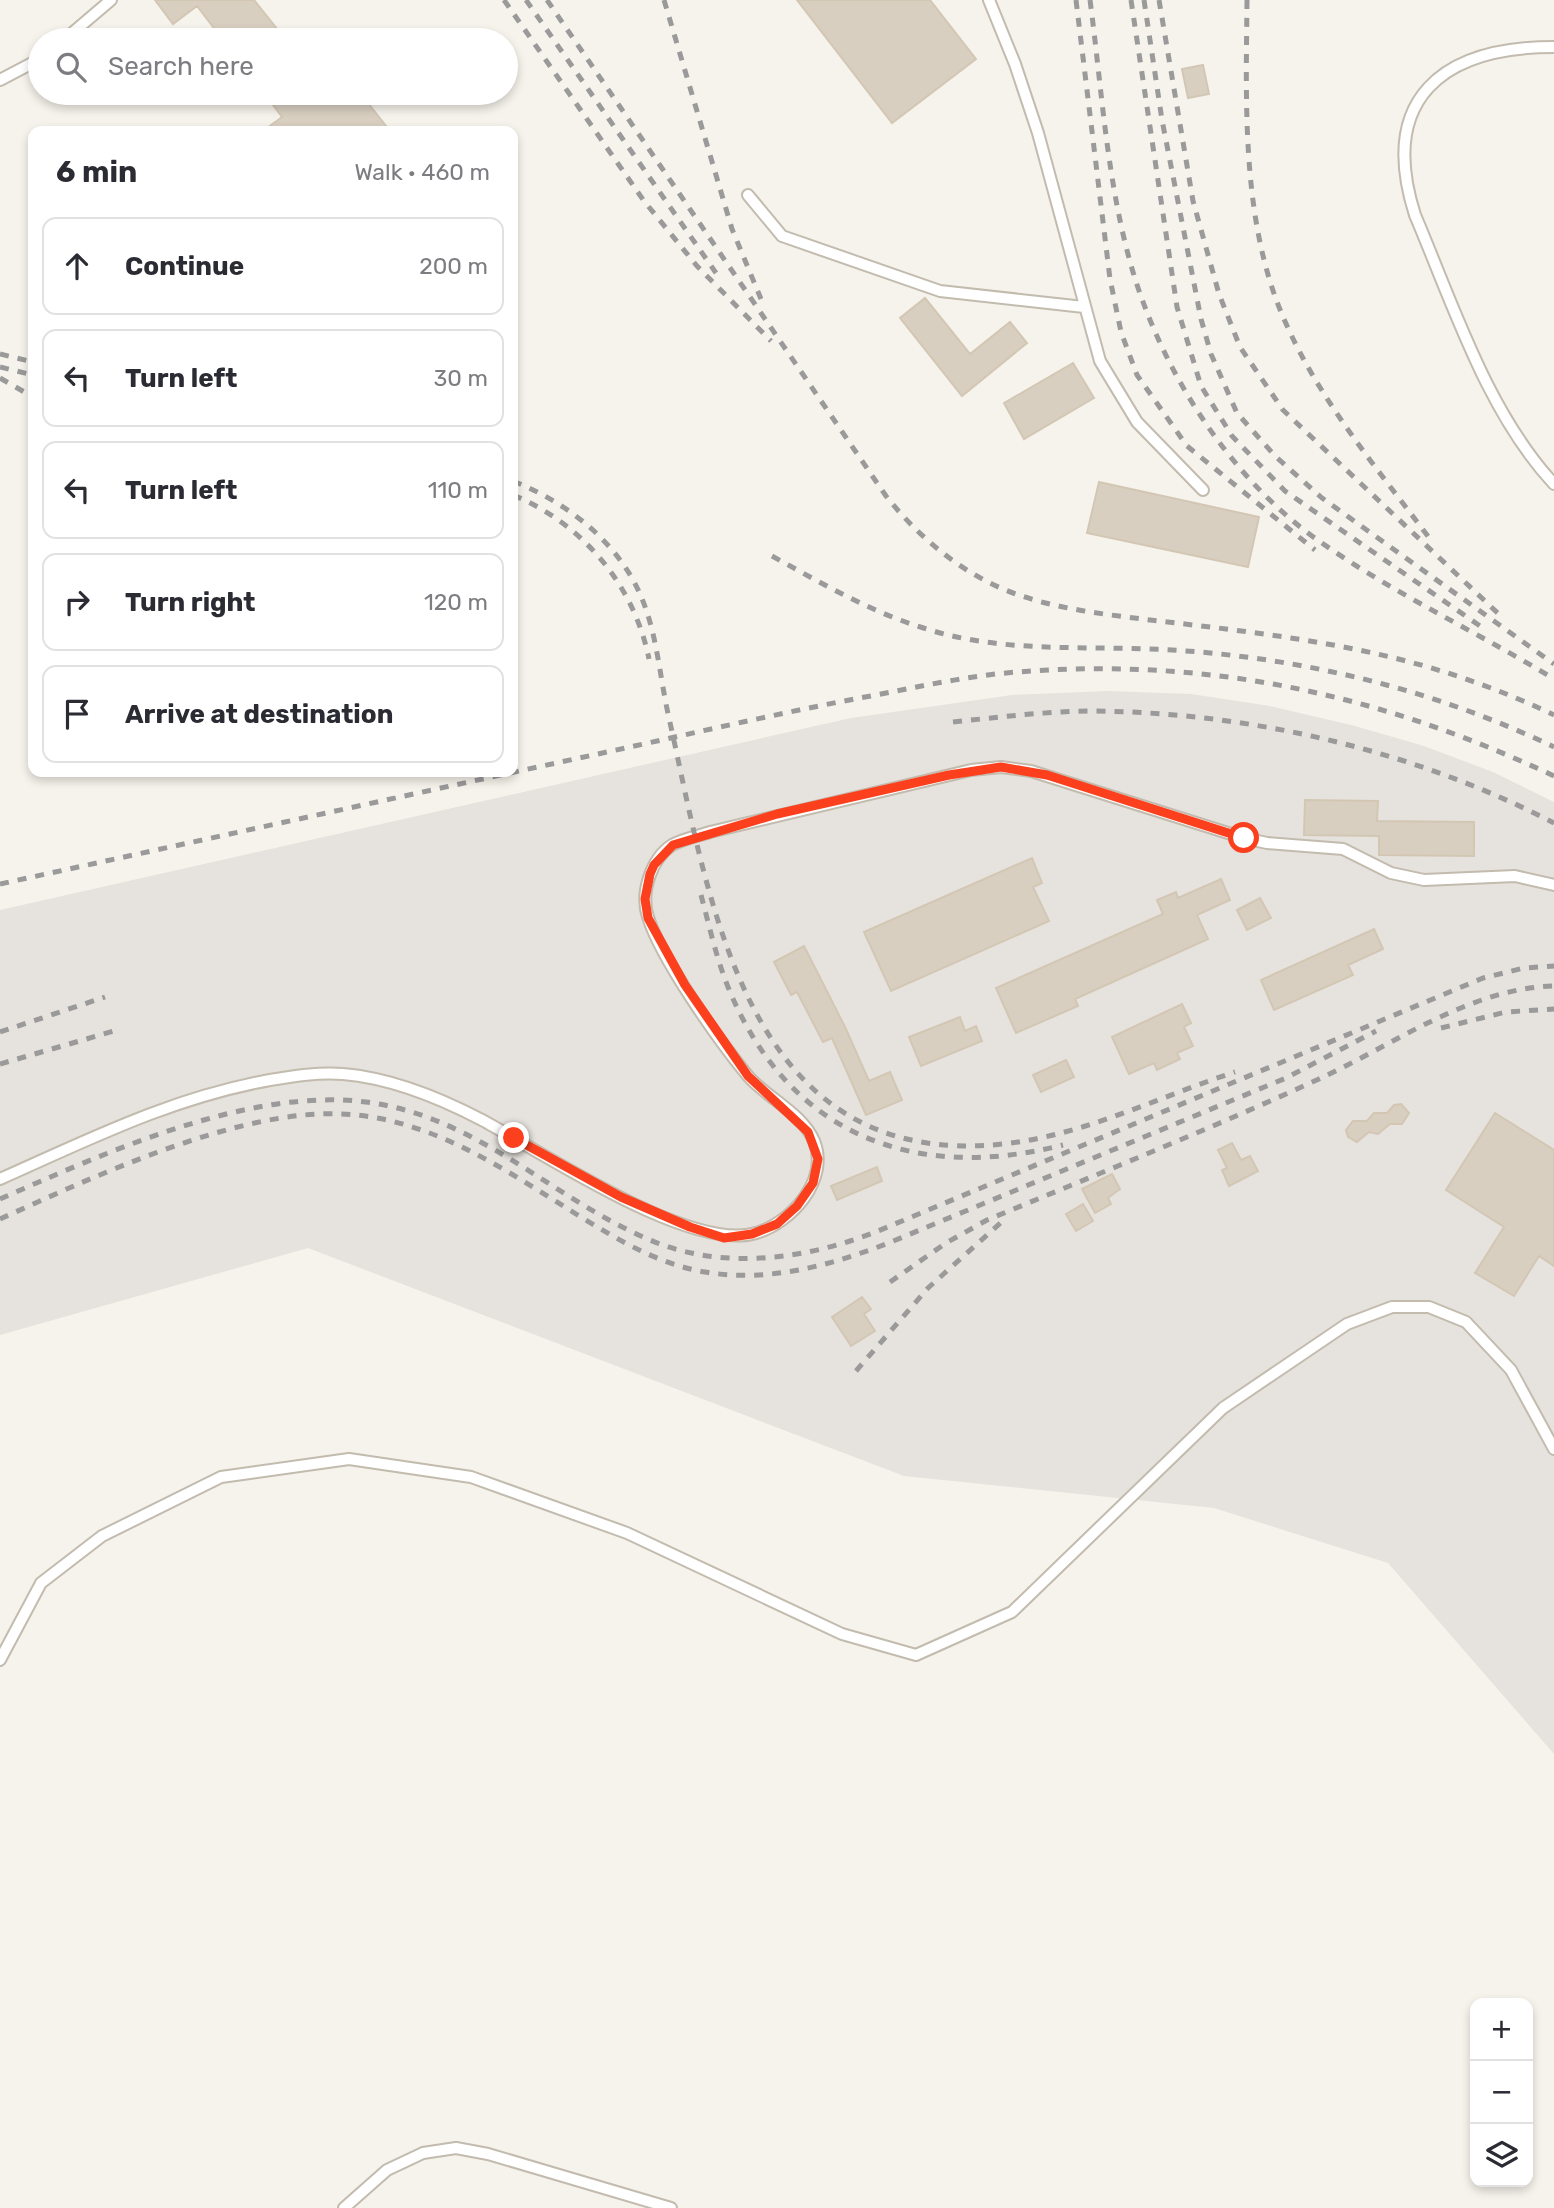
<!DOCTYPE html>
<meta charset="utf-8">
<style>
:root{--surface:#fff;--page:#f2f2f3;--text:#2b2b33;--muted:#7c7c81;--line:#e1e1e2}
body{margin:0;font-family:Rubik,sans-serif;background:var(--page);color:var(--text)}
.controls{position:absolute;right:21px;bottom:21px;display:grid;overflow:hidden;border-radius:14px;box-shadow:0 4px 10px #0003}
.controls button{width:63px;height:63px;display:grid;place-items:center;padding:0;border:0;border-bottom:2px solid var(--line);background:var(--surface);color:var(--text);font:35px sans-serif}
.stop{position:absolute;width:21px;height:21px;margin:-16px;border:5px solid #fc3f1d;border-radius:50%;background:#fff}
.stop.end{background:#fc3f1d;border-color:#fff;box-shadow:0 2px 7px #0008}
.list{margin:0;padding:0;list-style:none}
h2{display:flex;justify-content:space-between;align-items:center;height:91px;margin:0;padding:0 28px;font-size:30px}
h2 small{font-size:23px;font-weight:400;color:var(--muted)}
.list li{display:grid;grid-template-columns:46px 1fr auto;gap:21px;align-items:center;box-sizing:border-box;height:98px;margin:0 14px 14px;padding:0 14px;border:2px solid var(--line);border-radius:14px}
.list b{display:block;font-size:26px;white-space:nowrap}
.list em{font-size:23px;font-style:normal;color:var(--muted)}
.icon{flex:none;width:38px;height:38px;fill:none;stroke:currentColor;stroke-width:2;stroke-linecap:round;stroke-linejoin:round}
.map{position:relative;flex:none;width:1554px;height:2208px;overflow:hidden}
.search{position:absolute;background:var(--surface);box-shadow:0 4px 10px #0003;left:28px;top:28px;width:490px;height:77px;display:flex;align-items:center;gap:18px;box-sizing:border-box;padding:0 24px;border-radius:38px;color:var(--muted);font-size:26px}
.panel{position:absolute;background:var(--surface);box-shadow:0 4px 10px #0003;left:28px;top:126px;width:490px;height:651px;border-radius:14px}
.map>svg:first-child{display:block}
.industrial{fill:#e6e2dd}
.building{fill:#d8cfc1;stroke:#d3c7b4;stroke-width:2}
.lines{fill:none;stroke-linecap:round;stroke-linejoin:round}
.lane-casing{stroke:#c2bbae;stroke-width:14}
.lane{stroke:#fff;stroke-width:10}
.rail{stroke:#9a9a9a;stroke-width:5;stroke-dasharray:9 9;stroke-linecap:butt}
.route{stroke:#fc3f1d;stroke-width:9}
</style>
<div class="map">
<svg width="1554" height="2208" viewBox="0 0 1554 2208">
<rect width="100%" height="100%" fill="#f6f3ec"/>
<path class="industrial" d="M1108,691L1191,694L1270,706L1355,726L1424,746L1493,772L1554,802V1754L1388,1563L1214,1508L904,1476L308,1248L0,1335V910L851,718L1012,695Z"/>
<path class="building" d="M155,0H254L286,40H223L197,6L173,24Z
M797,0H930L976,59L892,123Z
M1203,65L1209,94L1188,98L1182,69Z
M264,93H360L390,131H263L282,117Z
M925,298L970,354L1010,322L1027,343L962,396L900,318Z
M1073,363L1094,398L1024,439L1004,403Z
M1099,482L1259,517L1248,567L1087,533Z
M1305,800L1378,801L1377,821L1474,822V856L1379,855V836L1304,835Z
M1032,858L1042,883L1033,887L1049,921L891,991L864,932Z
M1221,879L1230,900L1197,915L1208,939L1075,999L1078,1006L1016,1033L996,988L1163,914L1157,900L1176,892L1178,898Z
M1260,898L1271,918L1247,930L1237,910Z
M1374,929L1383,949L1348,965L1353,975L1274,1010L1261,980Z
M804,946L845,1027L869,1081L890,1072L902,1100L866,1115L832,1038L823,1042L797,992L791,995L774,962Z
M1182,1004L1191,1023L1184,1027L1193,1046L1177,1053L1180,1059L1157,1070L1154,1063L1129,1074L1112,1037Z
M960,1017L965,1031L976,1026L982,1041L921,1066L909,1037Z
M1066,1060L1074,1077L1041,1092L1033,1075Z
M1401,1104L1409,1113L1402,1124H1390L1378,1134L1369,1132L1357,1142L1348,1137L1346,1130L1353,1121H1367L1374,1113H1387L1394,1105Z
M1495,1113L1554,1150V1266L1539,1256L1514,1296L1475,1273L1504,1227L1446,1190Z
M1232,1143L1241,1160L1250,1156L1258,1171L1229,1186L1222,1170L1227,1168L1218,1150Z
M877,1167L882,1181L837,1200L831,1186Z
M1112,1174L1120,1189L1108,1198L1111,1204L1095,1213L1082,1189Z
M1083,1204L1093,1221L1076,1231L1066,1214Z
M862,1297L871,1309L864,1314L875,1331L851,1346L832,1317Z"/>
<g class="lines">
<defs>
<path id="lane" d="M989,0L1015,64L1038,133L1100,361L1137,422L1203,490
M64,40L111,0
M1554,47C1442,47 1378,99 1415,215C1453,304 1487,412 1554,484
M0,80L40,59
M748,195L782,236L940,291L1084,307
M0,1179C90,1139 171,1098 270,1080C294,1076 319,1072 343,1074C391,1078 440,1098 482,1120C542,1152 691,1253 756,1233C791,1223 830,1180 814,1141C802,1113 767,1098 748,1076C719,1041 661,959 648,917C640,893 651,859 672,845C683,839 698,836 710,832L971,770L1001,767L1031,771L1244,838L1267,843L1343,849L1391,873L1424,880L1515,876L1554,885
M0,1660L41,1583L102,1536L221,1477L349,1459L471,1477L627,1533L842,1634L916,1655L1012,1612L1223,1408L1347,1324L1392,1307H1429L1466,1322L1511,1370L1554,1449
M344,2208L387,2170L423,2153L456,2148L488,2154L671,2208"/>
</defs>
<use href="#lane" class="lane-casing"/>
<use href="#lane" class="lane"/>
<path class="rail" d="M504,0L644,201L697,266L771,341
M526,0L716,273
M547,0L886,496C913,530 946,560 986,581C1036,607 1095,613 1150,620C1211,627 1272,634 1333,645C1411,659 1483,681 1554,715
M664,0L732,229L761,299
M1076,0L1110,279L1121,332L1137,375L1187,446L1315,550
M1090,0C1102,90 1107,185 1133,272C1163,372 1228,474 1312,536C1388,591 1474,630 1554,679
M1131,0L1177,307L1201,386L1232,436L1285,491L1480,626
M1144,0L1162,120L1201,319L1211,354L1237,413L1275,456L1322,498L1554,664
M1159,0L1193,201L1219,294L1240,347L1283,410L1504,619
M1247,0C1246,108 1241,228 1288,328C1323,405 1380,472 1430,539
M0,354L33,362
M0,367L33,375
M0,378L33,397
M513,481C561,500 606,533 632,578C657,622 658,670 669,718C711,906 746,1171 1003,1144C1085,1135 1158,1097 1235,1072
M513,495C583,524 634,585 649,659
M772,556C823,584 874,614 930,630C1008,654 1092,645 1172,650C1304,658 1435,690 1554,747
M953,722C1001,717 1048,711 1096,711C1253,713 1415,751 1554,823
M0,884C193,842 386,800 579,758C678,737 777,713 876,695C916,687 955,679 995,674C1195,654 1373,691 1554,776
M701,895C709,925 716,957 728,987C788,1135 914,1183 1063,1145
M1441,1028L1506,1012L1554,1009
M0,1032L105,997
M0,1064L114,1031
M0,1199C105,1153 249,1087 366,1102C482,1117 556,1204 660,1244C730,1270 810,1258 878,1231L1483,978L1524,968L1554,966
M0,1219C93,1177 238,1109 341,1114C429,1117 504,1169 576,1214C617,1239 657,1264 705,1272C769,1283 832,1265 891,1242L1286,1078L1376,1031
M890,1282L946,1243L987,1220C1098,1174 1210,1129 1319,1079C1393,1045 1470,988 1554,986
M856,1371L928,1288L1005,1219"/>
</g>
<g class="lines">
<path class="route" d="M514,1138L621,1197L690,1227L724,1238L752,1234L777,1224L797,1206L813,1183L818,1159L808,1132L748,1076L685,985L648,918L645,899L650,874L654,865L673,845L777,814L949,775L1001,767L1047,775L1244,838"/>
</g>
</svg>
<div class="controls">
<button>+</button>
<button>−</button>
<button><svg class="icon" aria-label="layers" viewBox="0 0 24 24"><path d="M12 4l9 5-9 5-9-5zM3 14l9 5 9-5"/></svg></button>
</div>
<div class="stop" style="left:1244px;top:838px"></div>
<div class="stop end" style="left:514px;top:1138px"></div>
<div class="search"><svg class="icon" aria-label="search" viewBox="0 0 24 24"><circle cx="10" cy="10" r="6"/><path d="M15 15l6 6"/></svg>Search here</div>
<section class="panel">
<h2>6 min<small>Walk · 460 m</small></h2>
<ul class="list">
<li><svg class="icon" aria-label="ahead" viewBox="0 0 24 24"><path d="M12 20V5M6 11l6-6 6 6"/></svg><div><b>Continue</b></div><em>200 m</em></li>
<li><svg class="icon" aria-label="left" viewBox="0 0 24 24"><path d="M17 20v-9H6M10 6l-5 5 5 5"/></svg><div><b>Turn left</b></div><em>30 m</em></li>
<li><svg class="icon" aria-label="left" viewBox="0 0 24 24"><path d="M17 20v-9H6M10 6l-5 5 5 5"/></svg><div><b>Turn left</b></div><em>110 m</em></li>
<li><svg class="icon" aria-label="right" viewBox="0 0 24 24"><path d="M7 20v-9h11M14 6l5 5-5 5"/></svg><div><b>Turn right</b></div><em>120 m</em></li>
<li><svg class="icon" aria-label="arrive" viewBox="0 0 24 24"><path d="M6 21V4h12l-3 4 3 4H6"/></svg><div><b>Arrive at destination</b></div></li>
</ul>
</section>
</div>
